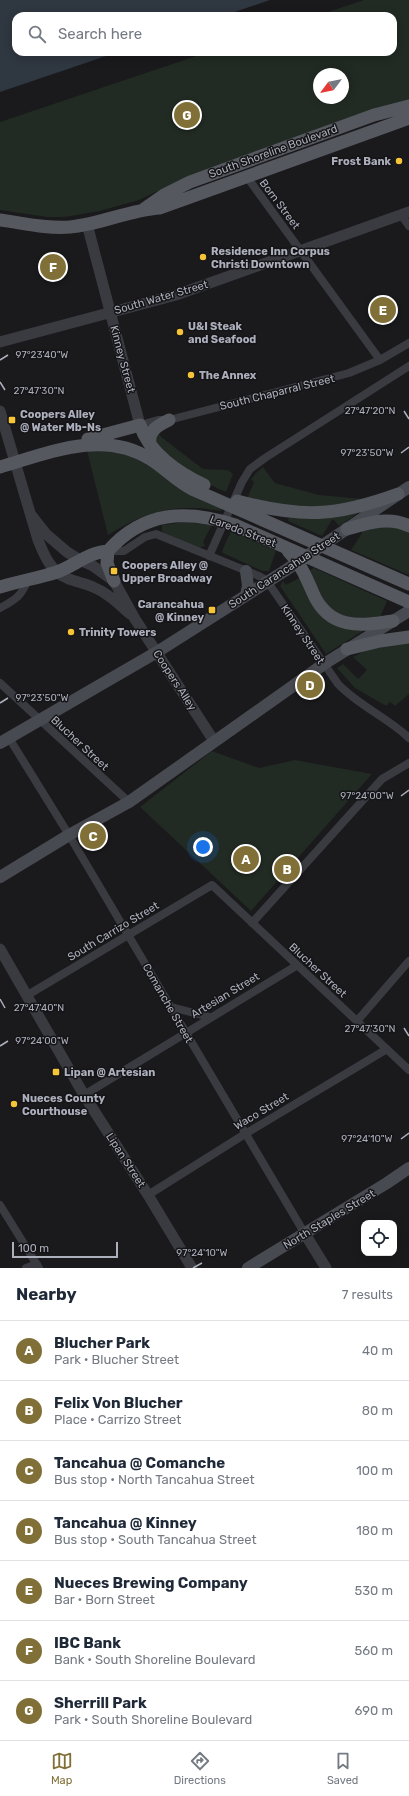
<!DOCTYPE html>
<meta charset="utf-8">
<style>
:root{--surface:#fff;--page:#f2f2f3;--text:#1f2937;--muted:#747a83;--line:#e0e1e3;--accent:#806f37}
body{margin:0;font-family:Rubik,sans-serif;background:var(--page);color:var(--text)}
.controls{position:absolute;right:12px;bottom:12px;display:grid;overflow:hidden;border-radius:8px;box-shadow:0 2px 10px #0003}
.controls button{width:36px;height:36px;display:grid;place-items:center;padding:0;border:0;border-bottom:1px solid var(--line);background:var(--surface);color:var(--text);font:20px sans-serif}
.compass{position:absolute;left:313px;top:68px;width:36px;height:36px;border-radius:50%;background:var(--surface);box-shadow:0 2px 10px #0003;rotate:238deg}
.scale{position:absolute;left:12px;bottom:10px;width:106px;box-sizing:border-box;padding-left:4px;border:2px solid #acafbc;border-top:0;font-size:11px;line-height:14px;white-space:nowrap;color:#acafbc;-webkit-text-stroke:3px #151417;paint-order:stroke}
.you{position:absolute;left:203px;top:847px;width:14px;height:14px;margin:-10px;border:3px solid #fff;border-radius:50%;background:#1a73e8;box-shadow:0 0 0 6px #1a73e833}
.badge{display:grid;place-items:center;width:26px;height:26px;border-radius:50%;background:var(--accent);color:#fff;font-size:13px;font-weight:700}
.pin{position:absolute;translate:-50% -50%;border:2px solid #fff;box-shadow:0 1px 4px #0006}
.list{margin:0;padding:0;list-style:none}
h2{display:flex;justify-content:space-between;align-items:center;height:52px;margin:0;padding:0 16px;font-size:17px}
h2 small{font-size:13px;font-weight:400;color:var(--muted)}
.list li{display:grid;grid-template-columns:26px 1fr auto;gap:12px;align-items:center;box-sizing:border-box;height:60px;padding:0 16px;border-top:1px solid var(--line)}
.list b{display:block;font-size:15px;white-space:nowrap}
.list p{margin:0;font-size:13px;white-space:nowrap;color:var(--muted)}
.list em{font-size:13px;font-style:normal;color:var(--muted)}
.icon{flex:none;width:22px;height:22px;fill:none;stroke:currentColor;stroke-width:2;stroke-linecap:round;stroke-linejoin:round}
.map{position:relative;flex:none;width:409px;height:1268px;overflow:hidden}
.search{position:absolute;background:var(--surface);box-shadow:0 2px 10px #0003;left:12px;right:12px;top:12px;height:44px;display:flex;align-items:center;gap:10px;box-sizing:border-box;padding:0 14px;border-radius:12px;color:var(--muted);font-size:15px}
.sheet{height:472px;background:var(--surface)}
nav{display:flex;justify-content:space-around;align-items:center;box-sizing:border-box;height:56px;border-top:1px solid var(--line);background:var(--surface);font-size:11px;color:var(--muted)}
nav a{display:grid;justify-items:center;gap:2px}
nav .on{color:var(--accent)}
.map>svg:first-child{display:block}
.green{fill:#212a23;fill-rule:evenodd}
.water{fill:#2f3740}
.lines{fill:none;stroke-linecap:round;stroke-linejoin:round}
.minor{stroke:#3a3b41;stroke-width:8}
.tertiary{stroke:#3a3b41;stroke-width:11}
.secondary{stroke:#484a51;stroke-width:12}
.primary{stroke:#565860;stroke-width:13}
.ticks{fill:none;stroke:#acafbc;stroke-width:1.5}
.poi-dot{fill:#f6c437;stroke:#151417;stroke-width:1.5}
.labels{text-anchor:middle;stroke-width:3;stroke-linejoin:round;paint-order:stroke}
.street-label{font-size:11px;fill:#acafbc;stroke:#151417}
.poi-label{font-size:11px;font-weight:bold;fill:#acafbc;stroke:#151417;text-anchor:start}
.ticks-label{font-size:10px;text-anchor:middle;fill:#acafbc;stroke:#151417;stroke-width:3;stroke-linejoin:round;paint-order:stroke}
</style>
<div class="map">
<svg width="409" height="1268" viewBox="0 0 409 1268">
<rect width="100%" height="100%" fill="#1a191c"/>
<path class="green" d="M364,0H409V100L192,175L139,200L100,211L65,217H47L0,210V122L208,52H393V16H316ZM319,74H343V98H319Z
M158,430L160,436L203,469L228,470L233,474L226,492L199,480L154,444Z
M88,450L126,453L222,508L221,511C176,503 146,511 108,535L87,451Z
M263,467L275,483L319,495L363,499L329,510L246,501L254,482L251,479L256,473Z
M356,512L357,514L339,526L334,520H332L322,536L288,521L289,516Z
M186,522L212,525L203,542L205,546L198,548L162,532V525Z
M378,525L409,530V575L351,550L362,533V530Z
M231,531L276,551L269,571H262L223,553L222,551Z
M314,568L387,601L381,615L382,618L364,623L331,612L308,571Z
M303,576L311,596L363,631L326,654L280,586L283,581L286,585Z
M409,642V694L395,706L390,702L386,706L355,688L337,668L343,664L358,679L367,670L353,657L366,650Z
M212,751L259,768L295,760L372,774L251,911L140,807Z"/>
<path class="water" d="M0,0H270L223,16H16V52H118L0,92Z"/>
<g class="lines">
<path class="minor" d="M247,177L380,360
M401,215L409,226
M140,425L158,420H169L349,373L380,360L409,343
M108,551H124L145,537L156,534L259,576L267,581L338,684C359,706 387,717 409,738
M209,556L242,482L250,469L265,458L409,366
M0,608C15,600 22,596 28,579
M0,683L129,802
M9,738L69,835L305,1234
M252,923L382,779L409,763
M26,996L212,885L409,1070
M171,1007L210,1017
M357,1021L409,961
M84,1095L296,966
M148,1195L245,1134L387,1049
M0,1205L39,1268
M26,1268L37,1264"/>
<path class="tertiary" d="M87,224L140,425
M0,342L176,295L409,212
M0,411L38,540C44,555 51,572 67,578C75,582 85,583 93,587C108,593 119,604 130,614
M31,515L46,534L67,552L80,560L93,566L114,581L135,619L214,741
M0,949L84,1095L148,1195L192,1268
M305,1234L326,1268"/>
<path class="secondary" d="M246,571L248,586L246,595
M0,743L157,652L283,572L409,487
M0,877L69,835L129,802L324,664L409,611
M248,1268L387,1183L409,1168"/>
<path class="primary" d="M144,209L164,195L190,182L374,115L409,106
M0,220C23,223 46,229 70,227C101,224 129,210 160,208L409,118
M88,439L140,425C149,453 178,473 204,485
M150,443C148,430 159,425 169,420
M0,467C48,453 103,429 150,459C165,468 176,481 192,489L409,584
M237,501C302,518 335,517 398,494
M347,529C368,523 389,516 409,526
M108,551L107,563L114,581
M288,551C301,564 306,577 313,593C329,630 360,626 393,621
M0,587C19,581 39,578 57,572C74,566 89,552 108,551C143,511 187,509 235,525L409,602
M347,649L380,641L409,637"/>
</g>
<path class="ticks" d="M0,360L8,355M0,382L5,390M404,411L409,419M401,453L409,447M0,703L8,698M401,796L409,790M0,999L5,1008M404,1028L409,1036M0,1046L8,1041M401,1139L409,1133M193,1268L202,1263"/>
<g class="poi-dot">
<circle cx="399" cy="161" r="4"/>
<circle cx="203" cy="257" r="4"/>
<circle cx="180" cy="332" r="4"/>
<circle cx="191" cy="375" r="4"/>
<rect x="8" y="416" width="8" height="8" rx="2"/>
<rect x="110" y="567" width="8" height="8" rx="2"/>
<rect x="208" y="606" width="8" height="8" rx="2"/>
<circle cx="71" cy="632" r="4"/>
<rect x="52" y="1068" width="8" height="8" rx="2"/>
<circle cx="14" cy="1104" r="4"/>
</g>
<g class="labels">
<g class="street-label">
<text transform="translate(273 151) rotate(-20)" y="4">South Shoreline Boulevard</text>
<text transform="translate(280 204) rotate(53)" y="4">Born Street</text>
<text transform="translate(161 297) rotate(-16)" y="4">South Water Street</text>
<text transform="translate(123 359) rotate(75)" y="4">Kinney Street</text>
<text transform="translate(277 392) rotate(-14)" y="4">South Chaparral Street</text>
<text transform="translate(243 531) rotate(21)" y="4">Laredo Street</text>
<text transform="translate(284 570) rotate(-33)" y="4">South Carancahua Street</text>
<text transform="translate(303 634) rotate(56)" y="4">Kinney Street</text>
<text transform="translate(175 680) rotate(57)" y="4">Coopers Alley</text>
<text transform="translate(80 743) rotate(43)" y="4">Blucher Street</text>
<text transform="translate(113 931) rotate(-31)" y="4">South Carrizo Street</text>
<text transform="translate(318 970) rotate(43)" y="4">Blucher Street</text>
<text transform="translate(225 995) rotate(-31)" y="4">Artesian Street</text>
<text transform="translate(168 1003) rotate(60)" y="4">Comanche Street</text>
<text transform="translate(261 1111) rotate(-31)" y="4">Waco Street</text>
<text transform="translate(126 1160) rotate(57)" y="4">Lipan Street</text>
<text transform="translate(329 1219) rotate(-31)" y="4">North Staples Street</text>
</g>
<g class="poi-label">
<text x="391" y="165" text-anchor="end">Frost Bank</text>
<text x="211" y="255">Residence Inn Corpus<tspan x="211" dy="13">Christi Downtown</tspan></text>
<text x="188" y="330">U&amp;I Steak<tspan x="188" dy="13">and Seafood</tspan></text>
<text x="199" y="379">The Annex</text>
<text x="20" y="418">Coopers Alley<tspan x="20" dy="13">@ Water Mb-Ns</tspan></text>
<text x="122" y="569">Coopers Alley @<tspan x="122" dy="13">Upper Broadway</tspan></text>
<text x="204" y="608" text-anchor="end">Carancahua<tspan x="204" dy="13">@ Kinney</tspan></text>
<text x="79" y="636">Trinity Towers</text>
<text x="64" y="1076">Lipan @ Artesian</text>
<text x="22" y="1102">Nueces County<tspan x="22" dy="13">Courthouse</tspan></text>
</g>
</g>
<g class="ticks-label">
<text x="42" y="358">97°23'40"W</text>
<text x="39" y="394">27°47'30"N</text>
<text x="370" y="414">27°47'20"N</text>
<text x="367" y="456">97°23'50"W</text>
<text x="42" y="701">97°23'50"W</text>
<text x="367" y="799">97°24'00"W</text>
<text x="39" y="1011">27°47'40"N</text>
<text x="370" y="1032">27°47'30"N</text>
<text x="42" y="1044">97°24'00"W</text>
<text x="367" y="1142">97°24'10"W</text>
<text x="202" y="1256">97°24'10"W</text>
</g>
</svg>
<div class="controls">
<button><svg class="icon" aria-label="locate" viewBox="0 0 24 24"><circle cx="12" cy="12" r="6"/><path d="M12 2v4M12 18v4M2 12h4M18 12h4"/></svg></button>
</div>
<svg class="compass" viewBox="-18 -18 36 36"><path d="M0-13l5 13h-10z" fill="#e53935"/><path d="M0 13l5-13h-10z" fill="#747a83"/></svg>
<div class="scale">100 m</div>
<div class="you"></div>
<div class="pin badge" style="left:246px;top:859px">A</div>
<div class="pin badge" style="left:287px;top:869px">B</div>
<div class="pin badge" style="left:93px;top:836px">C</div>
<div class="pin badge" style="left:310px;top:685px">D</div>
<div class="pin badge" style="left:383px;top:310px">E</div>
<div class="pin badge" style="left:53px;top:267px">F</div>
<div class="pin badge" style="left:187px;top:115px">G</div>
<div class="search"><svg class="icon" aria-label="search" viewBox="0 0 24 24"><circle cx="10" cy="10" r="6"/><path d="M15 15l6 6"/></svg>Search here</div>
</div>
<section class="sheet">
<h2>Nearby<small>7 results</small></h2>
<ul class="list">
<li><span class="badge">A</span><div><b>Blucher Park</b><p>Park · Blucher Street</p></div><em>40 m</em></li>
<li><span class="badge">B</span><div><b>Felix Von Blucher</b><p>Place · Carrizo Street</p></div><em>80 m</em></li>
<li><span class="badge">C</span><div><b>Tancahua @ Comanche</b><p>Bus stop · North Tancahua Street</p></div><em>100 m</em></li>
<li><span class="badge">D</span><div><b>Tancahua @ Kinney</b><p>Bus stop · South Tancahua Street</p></div><em>180 m</em></li>
<li><span class="badge">E</span><div><b>Nueces Brewing Company</b><p>Bar · Born Street</p></div><em>530 m</em></li>
<li><span class="badge">F</span><div><b>IBC Bank</b><p>Bank · South Shoreline Boulevard</p></div><em>560 m</em></li>
<li><span class="badge">G</span><div><b>Sherrill Park</b><p>Park · South Shoreline Boulevard</p></div><em>690 m</em></li>
</ul>
</section>
<nav>
<a class="on"><svg class="icon" aria-label="map" viewBox="0 0 24 24"><path d="M3 6l6-2 6 2 6-2v14l-6 2-6-2-6 2zM9 4v14M15 6v14"/></svg>Map</a>
<a><svg class="icon" aria-label="directions" viewBox="0 0 24 24"><path d="M12 3l9 9-9 9-9-9zM9 14v-3h6M13 9l2 2-2 2"/></svg>Directions</a>
<a><svg class="icon" aria-label="saved" viewBox="0 0 24 24"><path d="M7 4h10v16l-5-4-5 4z"/></svg>Saved</a>
</nav>
